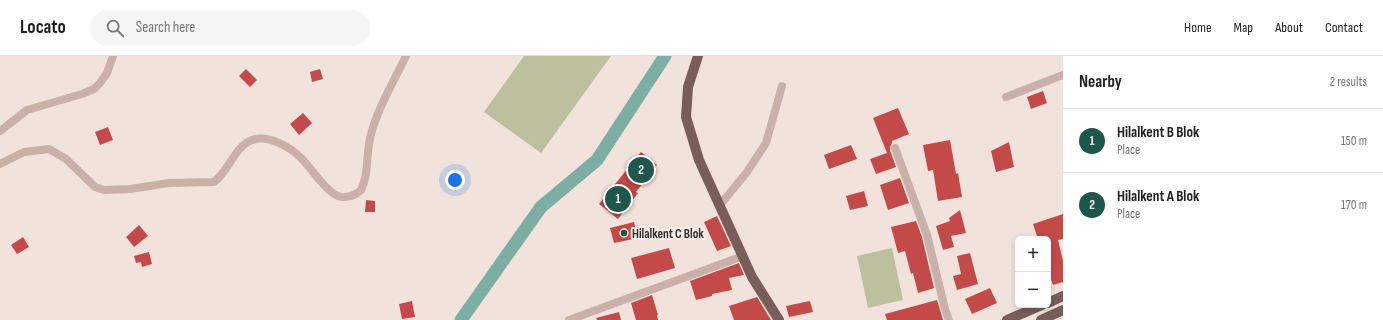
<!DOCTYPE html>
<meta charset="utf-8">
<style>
:root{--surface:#fff;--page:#f6f6f6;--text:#222;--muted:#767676;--line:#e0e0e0;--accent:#1f574d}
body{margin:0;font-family:"Sofia Sans Condensed",sans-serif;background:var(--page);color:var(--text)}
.controls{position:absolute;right:12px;bottom:12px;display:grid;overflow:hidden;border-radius:6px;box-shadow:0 2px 6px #0003}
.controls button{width:36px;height:36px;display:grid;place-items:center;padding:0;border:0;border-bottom:1px solid var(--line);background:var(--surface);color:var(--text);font:20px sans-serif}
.you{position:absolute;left:455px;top:124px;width:14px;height:14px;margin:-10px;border:3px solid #fff;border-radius:50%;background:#1a73e8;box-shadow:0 0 0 6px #1a73e833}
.badge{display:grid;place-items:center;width:26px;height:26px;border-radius:50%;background:var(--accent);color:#fff;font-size:13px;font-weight:700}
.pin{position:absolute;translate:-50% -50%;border:2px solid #fff;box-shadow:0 1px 4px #0006}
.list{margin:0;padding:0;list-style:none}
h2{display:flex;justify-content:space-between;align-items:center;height:52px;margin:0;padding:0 16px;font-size:17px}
h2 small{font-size:13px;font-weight:400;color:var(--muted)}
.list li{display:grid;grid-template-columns:26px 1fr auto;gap:12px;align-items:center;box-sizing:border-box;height:64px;padding:0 16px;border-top:1px solid var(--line)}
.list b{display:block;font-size:15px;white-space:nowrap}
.list p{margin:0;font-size:13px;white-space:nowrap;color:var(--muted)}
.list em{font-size:13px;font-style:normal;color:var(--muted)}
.icon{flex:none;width:22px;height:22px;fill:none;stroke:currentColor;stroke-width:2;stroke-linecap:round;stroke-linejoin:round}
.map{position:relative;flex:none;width:1063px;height:264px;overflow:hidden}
header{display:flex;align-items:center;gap:24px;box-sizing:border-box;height:56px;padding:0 20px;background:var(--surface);border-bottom:1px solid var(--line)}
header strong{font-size:19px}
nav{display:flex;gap:22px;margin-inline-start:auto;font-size:14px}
.search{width:280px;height:36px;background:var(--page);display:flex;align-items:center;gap:10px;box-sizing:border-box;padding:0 14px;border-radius:22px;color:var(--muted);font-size:15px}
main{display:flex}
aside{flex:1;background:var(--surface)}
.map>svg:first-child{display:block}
.green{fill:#bdc09d}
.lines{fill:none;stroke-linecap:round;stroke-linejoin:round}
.river{stroke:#7caea4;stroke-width:13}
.building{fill:#c34a49}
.minor{stroke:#c9b0a9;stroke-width:8}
.major{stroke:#785d5a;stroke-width:10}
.poi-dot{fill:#1f574d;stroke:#f9eee9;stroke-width:1.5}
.labels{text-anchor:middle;stroke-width:4;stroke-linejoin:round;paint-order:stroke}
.poi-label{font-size:13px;font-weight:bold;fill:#362928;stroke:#f9eee9;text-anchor:start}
</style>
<header>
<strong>Locato</strong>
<div class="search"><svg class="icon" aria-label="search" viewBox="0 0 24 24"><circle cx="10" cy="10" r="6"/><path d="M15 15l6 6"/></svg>Search here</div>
<nav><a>Home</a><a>Map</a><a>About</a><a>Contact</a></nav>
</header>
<main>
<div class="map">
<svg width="1063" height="264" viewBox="0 0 1063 264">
<rect width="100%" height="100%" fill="#f1e3dc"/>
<path class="green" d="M524,0H611L541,97L484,56Z
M892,192L903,244L868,252L857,200Z"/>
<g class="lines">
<path class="river" d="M461,264L541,151L597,104L665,0"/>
</g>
<path class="building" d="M246,13L257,24L250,31L239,20Z
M320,13L323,23L312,26L310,16Z
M1043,35L1047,47L1031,53L1027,41Z
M898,52L909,78L892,85V87L890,91V94L896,111L876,118L870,103L887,97L873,62Z
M303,57L312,67L299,79L290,68Z
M108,71L113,84L100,89L95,76Z
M950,84L956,118L958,117L962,141L938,145L933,114L928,115L923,89Z
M1009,86L1014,111L996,116L991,95Z
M851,89L857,103L829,113L824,99Z
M641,96L657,109L636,136L638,137L618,163L599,148Z
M900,122L909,147L888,154L880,129Z
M864,135L868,150L850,154L846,140Z
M366,144L375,145V156H365Z
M960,154L966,177L951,180L954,191L943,194L936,170L950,165L949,162Z
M1063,158V183L1058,184L1063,205V226L1053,229L1048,214V183H1038L1033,168Z
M717,160L731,190L717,195L704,166Z
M916,165L922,181L934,232L918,237L913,217L911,218L905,195L898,197L891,171Z
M634,166L638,182L614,187L610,172Z
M139,169L148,180L134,191L126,181Z
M23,181L29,191L17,198L11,189Z
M669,192L675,212L637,223L631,202Z
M149,196L152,208L142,211L141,206L136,207L134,200Z
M970,197L978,228L957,234L953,220L961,218L957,200Z
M739,207L744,219L729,222L732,234L712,238V240L696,244L690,225Z
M990,232L997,247L972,258L965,243Z
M652,239L658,259H657L658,264H636L631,247Z
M757,241L771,264H734L729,250Z
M937,244L943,264H887L885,258Z
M412,245L415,261L402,263L399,248Z
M810,245L813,256L789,261L786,250Z
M619,256L621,264H597L596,262Z"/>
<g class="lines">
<path class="minor" d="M1006,41L1063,19
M0,75L27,54L82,38L94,33L100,27L107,17L113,0
M895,92L927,179L945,253L949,264
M0,108L24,96L49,93L66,103L95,131L104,134L130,133L169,127L214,126C229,115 234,91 252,84C268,78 290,91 301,102C311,111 328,140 342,141C344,142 348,140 351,140C355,139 358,137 361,134C369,119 366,99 370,83C375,57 394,25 406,0
M720,149L747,116L766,87L782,30
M569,264L743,200"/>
<path class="major" d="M698,0L688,31L686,61L699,104L752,221L779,264
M1048,247L1063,240
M1007,264L1042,249
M1041,264L1063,254"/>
</g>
<circle class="poi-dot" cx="624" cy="177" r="4"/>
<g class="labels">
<g class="poi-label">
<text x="632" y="182">Hilalkent C Blok</text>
</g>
</g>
</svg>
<div class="controls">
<button>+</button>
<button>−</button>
</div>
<div class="you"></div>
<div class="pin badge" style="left:618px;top:143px">1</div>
<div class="pin badge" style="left:641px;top:114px">2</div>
</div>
<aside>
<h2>Nearby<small>2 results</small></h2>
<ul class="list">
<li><span class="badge">1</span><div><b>Hilalkent B Blok</b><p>Place</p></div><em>150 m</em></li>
<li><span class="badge">2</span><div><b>Hilalkent A Blok</b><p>Place</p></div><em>170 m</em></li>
</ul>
</aside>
</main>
